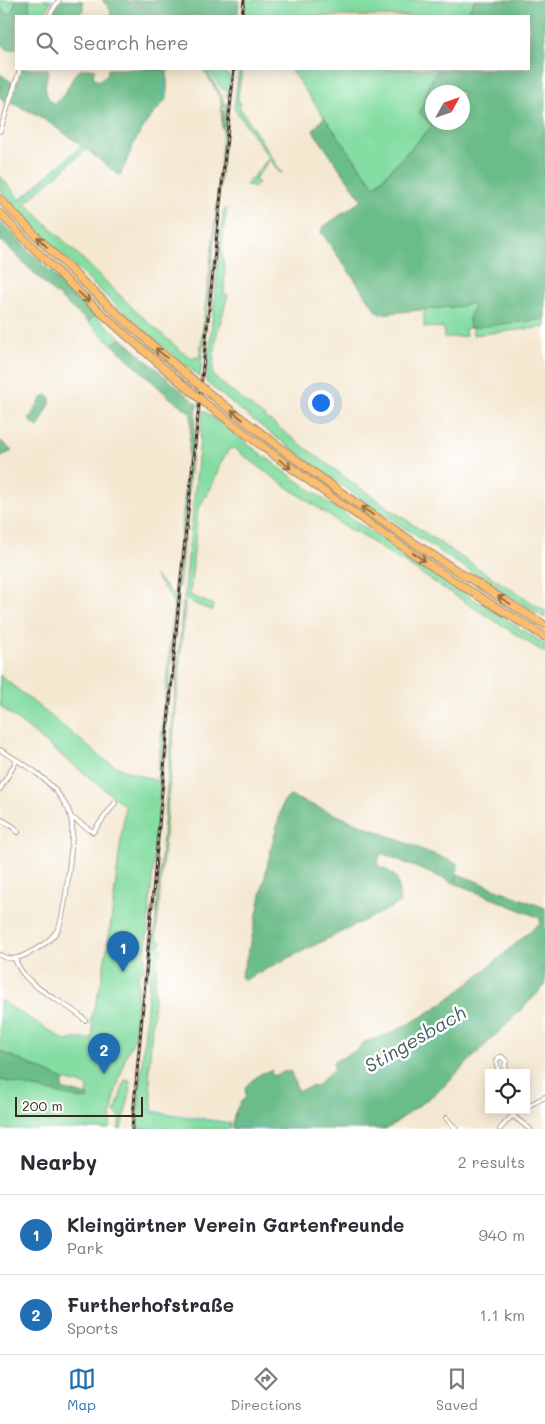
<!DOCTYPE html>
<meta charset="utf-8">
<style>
:root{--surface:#fff;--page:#f2f2f3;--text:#2b2b33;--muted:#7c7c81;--line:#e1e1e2;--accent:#1f6fb2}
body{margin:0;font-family:Mali,sans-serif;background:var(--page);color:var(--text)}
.controls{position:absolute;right:15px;bottom:15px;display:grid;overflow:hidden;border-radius:0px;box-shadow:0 2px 12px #0003}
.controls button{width:45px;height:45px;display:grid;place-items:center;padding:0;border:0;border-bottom:1px solid var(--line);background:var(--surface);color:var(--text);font:25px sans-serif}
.compass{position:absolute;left:425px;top:85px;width:45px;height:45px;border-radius:50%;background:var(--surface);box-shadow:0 2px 12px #0003;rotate:50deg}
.scale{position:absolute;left:15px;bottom:12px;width:128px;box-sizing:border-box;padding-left:5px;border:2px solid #3b2a1e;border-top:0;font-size:14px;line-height:18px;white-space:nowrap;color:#3b2a1e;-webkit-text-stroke:4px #fff;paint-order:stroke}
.you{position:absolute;left:320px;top:402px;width:18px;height:18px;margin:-12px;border:4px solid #fff;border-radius:50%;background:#1a73e8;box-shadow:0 0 0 8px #1a73e833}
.badge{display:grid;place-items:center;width:32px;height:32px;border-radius:50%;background:var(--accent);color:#fff;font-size:16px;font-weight:700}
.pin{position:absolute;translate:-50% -41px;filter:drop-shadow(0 1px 2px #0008)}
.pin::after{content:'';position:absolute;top:26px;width:18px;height:15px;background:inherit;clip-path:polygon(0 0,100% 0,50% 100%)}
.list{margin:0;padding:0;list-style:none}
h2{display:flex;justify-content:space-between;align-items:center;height:65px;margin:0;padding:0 20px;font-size:21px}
h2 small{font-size:16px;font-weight:400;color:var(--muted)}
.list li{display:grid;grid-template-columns:32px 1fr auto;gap:15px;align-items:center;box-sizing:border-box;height:80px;padding:0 20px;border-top:1px solid var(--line)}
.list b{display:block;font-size:19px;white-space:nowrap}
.list p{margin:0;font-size:16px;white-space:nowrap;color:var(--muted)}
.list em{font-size:16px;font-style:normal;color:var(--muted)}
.icon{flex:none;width:28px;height:28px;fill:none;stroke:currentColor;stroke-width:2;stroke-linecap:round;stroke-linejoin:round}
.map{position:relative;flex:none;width:545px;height:1129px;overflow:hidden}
.search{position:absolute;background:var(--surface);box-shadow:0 2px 12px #0003;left:15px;right:15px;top:15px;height:55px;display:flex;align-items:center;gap:12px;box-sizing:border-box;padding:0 18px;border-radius:0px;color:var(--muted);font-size:19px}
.sheet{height:225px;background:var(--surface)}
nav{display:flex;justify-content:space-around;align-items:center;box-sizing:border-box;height:70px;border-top:1px solid var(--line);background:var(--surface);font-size:14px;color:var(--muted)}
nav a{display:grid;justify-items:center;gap:2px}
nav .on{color:var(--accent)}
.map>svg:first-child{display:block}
.green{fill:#84dda2;stroke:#608460}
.forest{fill:#6bbc88;stroke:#537353;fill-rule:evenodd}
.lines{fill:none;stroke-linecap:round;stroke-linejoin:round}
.stream{stroke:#5bbed9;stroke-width:1}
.minor-casing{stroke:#988978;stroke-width:5.5}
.motorway-casing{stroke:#988978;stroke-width:9}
.minor{stroke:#fff;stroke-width:4}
.motorway{stroke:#fbbd6e;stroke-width:7}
.rail-casing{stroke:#3b2a1e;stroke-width:3}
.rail{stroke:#fff;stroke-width:1;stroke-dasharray:4;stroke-linecap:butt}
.motorway-bridge-casing{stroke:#988978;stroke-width:9;stroke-linecap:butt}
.motorway-bridge{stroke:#fbbd6e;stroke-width:7}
.oneway{stroke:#916c42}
.labels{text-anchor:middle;stroke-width:5;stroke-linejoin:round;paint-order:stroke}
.water-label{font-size:19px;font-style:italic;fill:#465e5f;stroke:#fff}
</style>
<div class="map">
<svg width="545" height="1129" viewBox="0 0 545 1129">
<rect width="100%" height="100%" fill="#fff"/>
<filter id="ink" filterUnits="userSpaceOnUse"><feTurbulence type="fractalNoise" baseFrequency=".02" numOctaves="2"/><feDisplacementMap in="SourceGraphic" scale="10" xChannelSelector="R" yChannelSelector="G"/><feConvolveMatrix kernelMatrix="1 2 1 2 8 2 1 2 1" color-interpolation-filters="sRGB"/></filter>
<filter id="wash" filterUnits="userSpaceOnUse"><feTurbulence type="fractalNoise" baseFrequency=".0096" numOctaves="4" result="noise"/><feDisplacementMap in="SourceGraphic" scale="20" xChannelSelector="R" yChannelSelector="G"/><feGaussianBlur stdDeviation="1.12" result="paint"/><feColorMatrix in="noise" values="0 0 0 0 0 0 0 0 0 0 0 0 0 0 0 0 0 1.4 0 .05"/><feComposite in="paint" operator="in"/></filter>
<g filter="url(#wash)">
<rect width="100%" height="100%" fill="#f4e8d1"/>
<path class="green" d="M0,0H16L13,11L6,16L0,6Z
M29,0H52L43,16H32L29,9Z
M246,0H475L465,16H253L250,12L247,16H244Z
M203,69H206L223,98L222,128L221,102L219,95Z
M208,69H225V74L231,77L229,99L226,95L228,91L222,89Z
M239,69H242L238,96L240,108L282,173L279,172L234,108Z
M290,69H437L430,84L432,126L374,187Z
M225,102L228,105L200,377C130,320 62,258 0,190V176L18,197L22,200L21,199L81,146L86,150L25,203L138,313L181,351L190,357L198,358L200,354L219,186Z
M268,159L269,161L254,180L258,183L253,188L250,185L248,186L246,185Z
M227,208L222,243V254L225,269L224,294L228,295L216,337L213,370L214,377C319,462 430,539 545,611V618C428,545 312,470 206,382L223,212Z
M469,303L474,306L469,319L470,328L465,329L466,336L444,338V328L424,327V309L462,306Z
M94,315L122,339L114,342L113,345L88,322Z
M545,319V327L473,335V327Z
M203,410C313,496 427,571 545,644V653L359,534L350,530L270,475L234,448L229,449L221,462L212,486L198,509L190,595L213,605L212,611L184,599Z
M188,460L191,461L179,587H176Z
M154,575L177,598L144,971H139L134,1040L126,1055L115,1094L109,1129H0V1080L87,1099L88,1086L64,1080L0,1051V1000L66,1041L74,1039H92L93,1026L90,1022L101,984L110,930L125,806L0,706V675L106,761L124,770L157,781L174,606L170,596Z
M183,602L185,603L156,938L162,942L160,945L154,940Z
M153,943L157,944L162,950L157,958L149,1070L153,1113L155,1112L230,1123V1129H136Z
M125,1080L130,1081L129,1096L121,1129H118L120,1118L115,1113Z"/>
<path class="forest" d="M16,0H29V9L32,16H16V49L9,50L0,44V6L7,15L13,11Z
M61,0L83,1V10L78,16H51Z
M102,0H128L154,16H111L110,9Z
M131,0H239L238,16H157Z
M475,0H545V319L470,328L469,319L474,306L469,303L462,306L379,314L321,232L323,227L362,200L313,131L324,117L375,187L432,126L419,113L430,84L437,69H529V16H465ZM432,92H462V122H432Z
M22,69H49C45,82 42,95 54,104L64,95L75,74L82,69H95L93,75L95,79L98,81L107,75L108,69H167V98L146,123L135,141L120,176L77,142L36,114L11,103Z
M0,74L13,83L6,105L0,97Z
M0,221L94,315L88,322L49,288L2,241L0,243Z
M122,339L197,404L191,461L188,460L191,423V413L170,398L113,345V343Z
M45,395L50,397V403L40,424L38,427L31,422L29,419L40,401Z
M0,440L12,451L0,457Z
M290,796L458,864L456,881L458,874L545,908V986L441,1089L390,1127L385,1129H232C232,1119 237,1103 246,1097L245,1087L260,1074L271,1070L272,1076L290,1070L298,1091L318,1085L334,1068L333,1062L356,1051L364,1042C430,1025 488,966 540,923V918L381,853L377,865C401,877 397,877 400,903L244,980L241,976L251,942L270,853L283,802Z
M0,1051L64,1080L62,1089L88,1096L87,1100L0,1080Z"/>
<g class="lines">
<path class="stream" d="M25,198L84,147L118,170L133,136L144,120L165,95L161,69
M145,1110L229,1123
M235,1124L271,1129
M286,1129L503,1003L545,956"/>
</g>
</g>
<g filter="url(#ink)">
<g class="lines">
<defs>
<path id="minor" d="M49,16L59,0
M0,131L20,69
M0,750C24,764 53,780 66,806C70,811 71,817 72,824C73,840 65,917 58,929C51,941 40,947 29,953C18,959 10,961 0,955
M0,789L17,760
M71,817L93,832L115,803
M0,819L14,827L18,832
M15,959C26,990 63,999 85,1020
M499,1073L496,1061L499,1057H502L506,1061L504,1073
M526,1107L545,1097
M513,1116L530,1129
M446,1118L456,1129
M500,1129L509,1119L520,1110"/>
<path id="motorway" d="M0,199C63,265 128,326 198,384
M0,213C61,279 128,338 197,396
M205,390C283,451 362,510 445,563C478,584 512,605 545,625
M205,403C281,461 358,518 439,571C474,594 510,615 545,637"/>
</defs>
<use href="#minor" class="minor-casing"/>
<use href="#motorway" class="motorway-casing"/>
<use href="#minor" class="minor"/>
<use href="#motorway" class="motorway"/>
<defs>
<path id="rail" d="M242,16L244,0
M132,1129L180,588L234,69"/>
</defs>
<use href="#rail" class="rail-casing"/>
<use href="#rail" class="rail"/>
<defs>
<path id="motorway-bridge" d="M198,384L205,390
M197,396L205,403"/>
</defs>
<use href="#motorway-bridge" class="motorway-bridge-casing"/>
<use href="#motorway-bridge" class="motorway-bridge"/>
</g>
<defs><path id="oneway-shaft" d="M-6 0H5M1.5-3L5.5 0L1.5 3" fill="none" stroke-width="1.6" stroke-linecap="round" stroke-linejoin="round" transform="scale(1.25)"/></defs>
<g class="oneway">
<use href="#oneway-shaft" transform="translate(42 242) rotate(-134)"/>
<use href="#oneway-shaft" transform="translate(84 297) rotate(42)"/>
<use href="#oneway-shaft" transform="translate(161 353) rotate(-140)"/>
<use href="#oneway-shaft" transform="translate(237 415) rotate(-142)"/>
<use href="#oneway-shaft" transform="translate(285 464) rotate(37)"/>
<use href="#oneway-shaft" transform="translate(367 511) rotate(-146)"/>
<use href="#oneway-shaft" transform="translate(419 557) rotate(34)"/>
<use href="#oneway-shaft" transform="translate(504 600) rotate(-148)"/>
</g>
</g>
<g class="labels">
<g class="water-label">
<text transform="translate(415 1039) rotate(-30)" y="7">Stingesbach</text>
</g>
</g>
</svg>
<div class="controls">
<button><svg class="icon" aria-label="locate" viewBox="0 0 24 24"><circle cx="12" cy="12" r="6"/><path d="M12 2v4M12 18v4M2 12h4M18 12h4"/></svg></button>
</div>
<svg class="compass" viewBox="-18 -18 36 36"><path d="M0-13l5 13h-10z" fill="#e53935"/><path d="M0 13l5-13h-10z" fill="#7c7c81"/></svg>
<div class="scale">200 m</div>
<div class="you"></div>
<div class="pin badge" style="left:123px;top:972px">1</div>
<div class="pin badge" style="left:104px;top:1074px">2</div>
<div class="search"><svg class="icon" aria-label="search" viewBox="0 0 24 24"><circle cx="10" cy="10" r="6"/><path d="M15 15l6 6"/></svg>Search here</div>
</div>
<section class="sheet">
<h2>Nearby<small>2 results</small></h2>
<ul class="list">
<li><span class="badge">1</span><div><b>Kleingärtner Verein Gartenfreunde</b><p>Park</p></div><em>940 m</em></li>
<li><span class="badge">2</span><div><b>Furtherhofstraße</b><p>Sports</p></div><em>1.1 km</em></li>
</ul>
</section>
<nav>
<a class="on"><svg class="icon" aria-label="map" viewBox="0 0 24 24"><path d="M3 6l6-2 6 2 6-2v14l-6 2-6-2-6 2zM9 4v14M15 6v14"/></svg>Map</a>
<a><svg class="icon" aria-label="directions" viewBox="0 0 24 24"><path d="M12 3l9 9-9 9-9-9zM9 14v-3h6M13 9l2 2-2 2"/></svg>Directions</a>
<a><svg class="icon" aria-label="saved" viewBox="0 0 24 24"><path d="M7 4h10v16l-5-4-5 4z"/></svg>Saved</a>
</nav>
